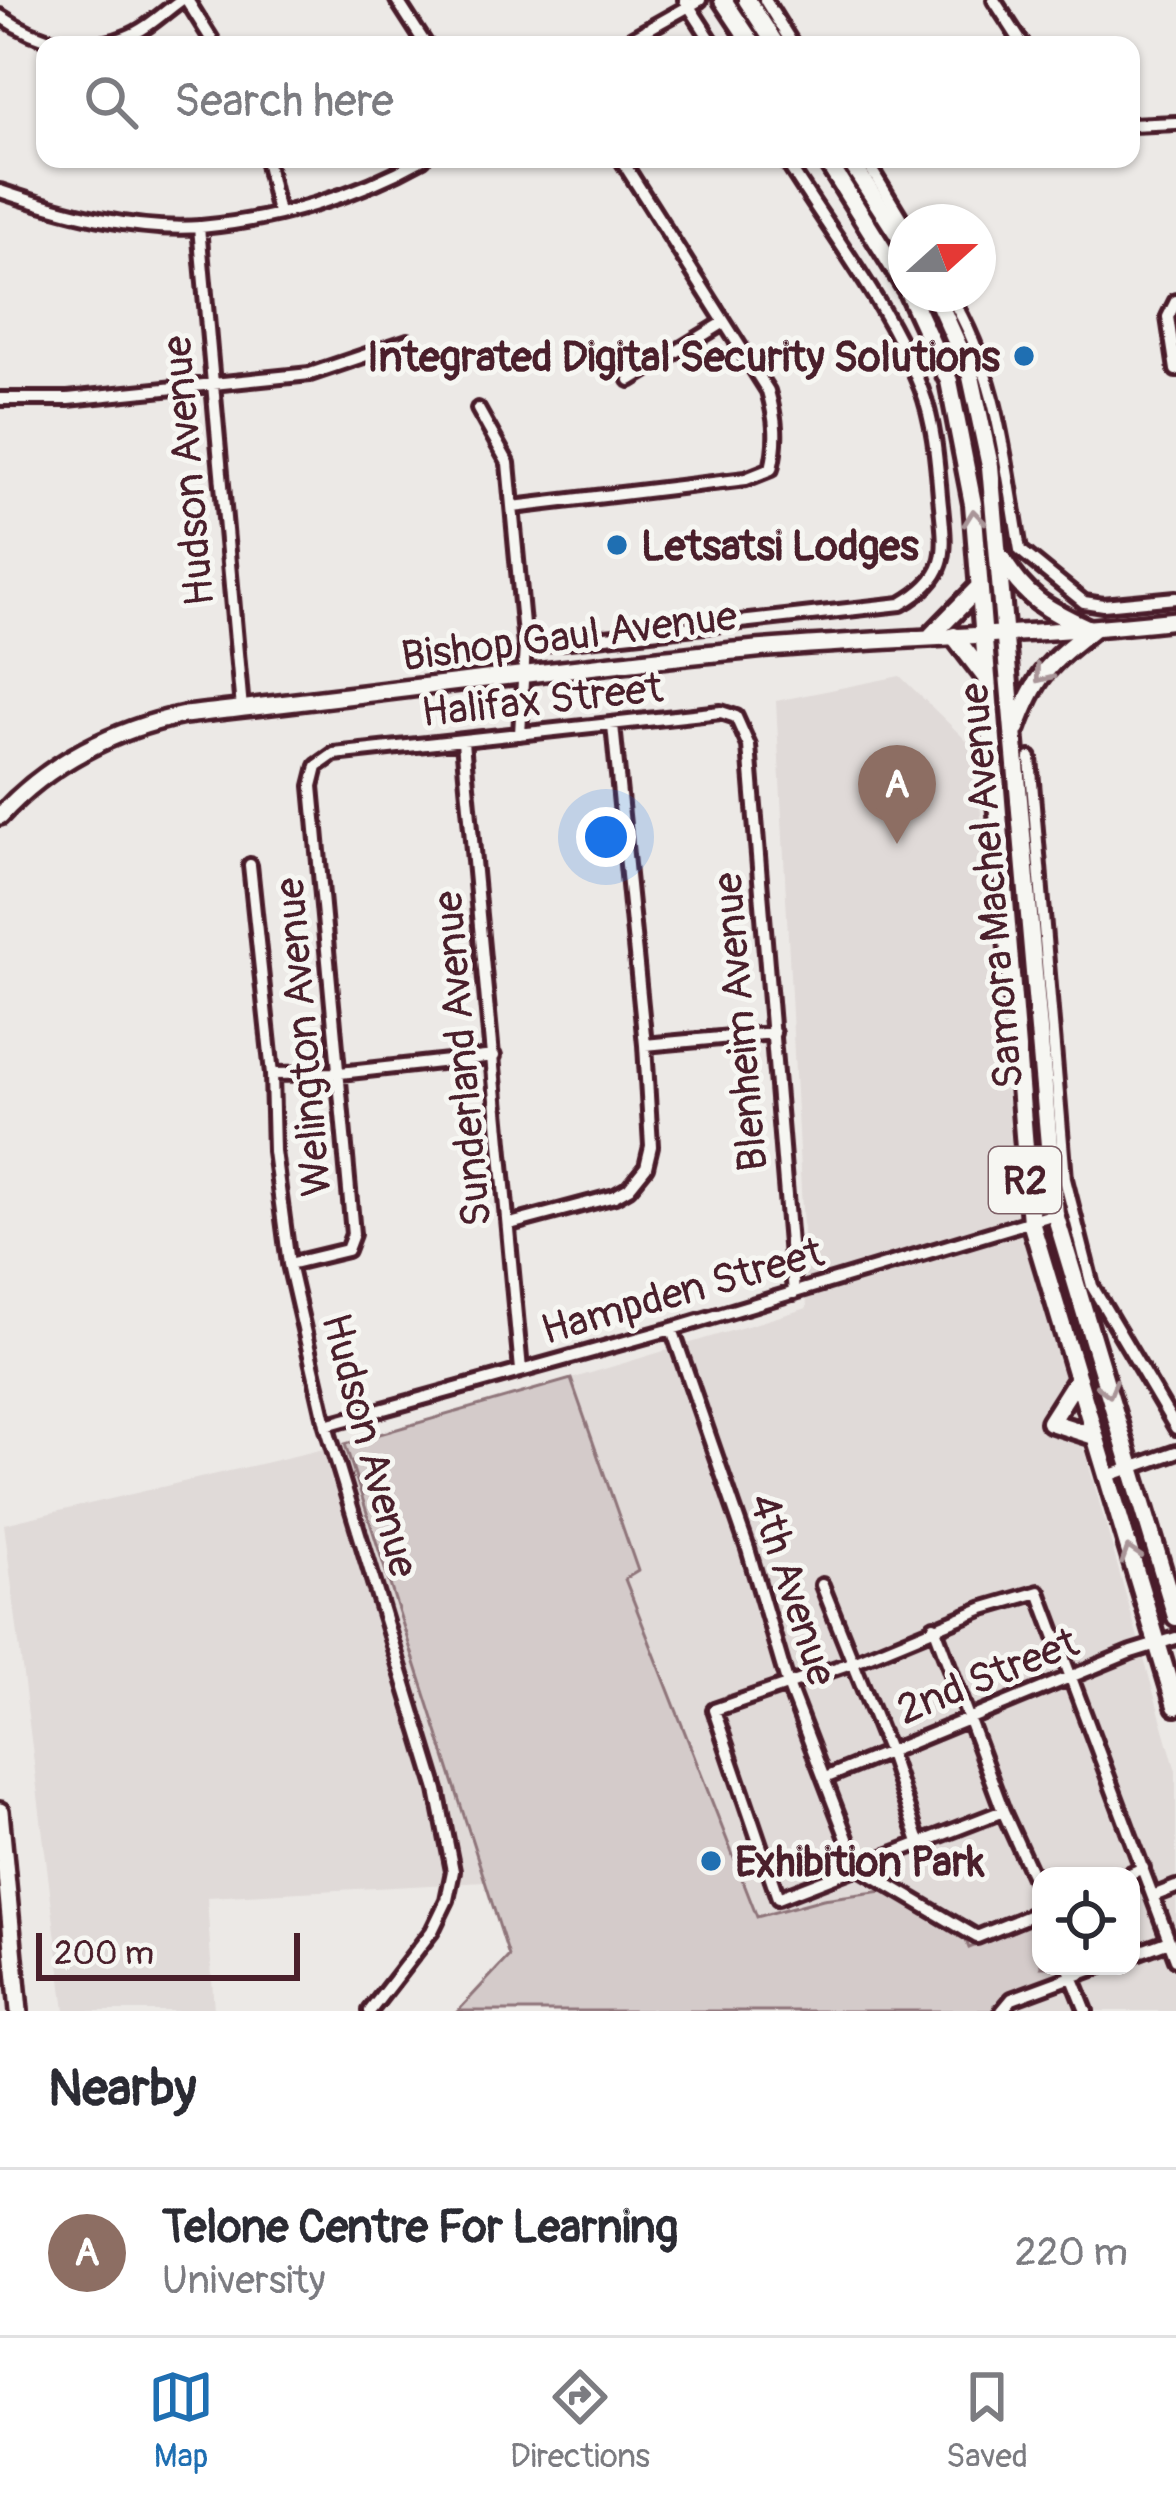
<!DOCTYPE html>
<style>
:root{--surface:#fff;--page:#f7f7f7;--text:#2b2b33;--muted:#7c7c81;--line:#e1e1e2;--accent:#1f6fb2}
body{margin:0;font-family:Pangolin,sans-serif;background:var(--page);color:var(--text)}
.controls{position:absolute;right:36px;bottom:36px;display:grid;overflow:hidden;border-radius:24px;box-shadow:0 3px 9px #0004}
.controls button{width:108px;height:108px;display:grid;place-items:center;padding:0;border:0;border-bottom:3px solid var(--line);background:var(--surface);color:var(--text);font:60px sans-serif}
.compass{position:absolute;left:888px;top:204px;width:108px;height:108px;border-radius:50%;background:var(--surface);box-shadow:0 3px 9px #0004;rotate:69deg}
.scale{position:absolute;left:36px;bottom:30px;width:264px;box-sizing:border-box;padding-left:12px;border:6px solid #4a1f2b;border-top:0;font-size:33px;line-height:42px;white-space:nowrap;color:#4a1f2b;-webkit-text-stroke:9px #f6f6f2;paint-order:stroke}
.you{position:absolute;left:606px;top:837px;width:42px;height:42px;margin:-30px;border:9px solid #fff;border-radius:50%;background:#1a73e8;box-shadow:0 0 0 18px #1a73e833}
.badge{display:grid;place-items:center;width:78px;height:78px;border-radius:50%;background:var(--accent);color:#fff;font-size:39px;font-weight:700}
.pin{position:absolute;translate:-50% -99px;filter:drop-shadow(0 3px 6px #0008)}
.pin::after{content:'';position:absolute;top:63px;width:42px;height:36px;background:inherit;clip-path:polygon(0 0,100% 0,50% 100%)}
.list{margin:0;padding:0;list-style:none}
h2{display:flex;justify-content:space-between;align-items:center;height:156px;margin:0;padding:0 48px;font-size:51px}
h2 small{font-size:39px;font-weight:400;color:var(--muted)}
.list li{display:grid;grid-template-columns:78px 1fr auto;gap:36px;align-items:center;box-sizing:border-box;height:168px;padding:0 48px;border-top:3px solid var(--line)}
.list b{display:block;font-size:45px;white-space:nowrap}
.list p{margin:0;font-size:39px;white-space:nowrap;color:var(--muted)}
.list em{font-size:39px;font-style:normal;color:var(--muted)}
.icon{flex:none;width:66px;height:66px;fill:none;stroke:currentColor;stroke-width:2;stroke-linecap:round;stroke-linejoin:round}
.map{position:relative;flex:none;width:1176px;height:2011px;overflow:hidden}
.search{position:absolute;background:var(--surface);box-shadow:0 3px 9px #0004;left:36px;right:36px;top:36px;height:132px;display:flex;align-items:center;gap:30px;box-sizing:border-box;padding:0 42px;border-radius:24px;color:var(--muted);font-size:45px}
.sheet{height:324px;background:var(--surface)}
nav{display:flex;justify-content:space-around;align-items:center;box-sizing:border-box;height:168px;border-top:3px solid var(--line);background:var(--surface);font-size:33px;color:var(--muted)}
nav a{display:grid;justify-items:center;gap:6px}
nav .on{color:var(--accent)}
.map>svg:first-child{display:block}
.built{fill:#e0dad8}
.green{fill:#d4cbca;stroke:#8f757a;stroke-width:3}
.lines{fill:none;stroke-linecap:round;stroke-linejoin:round}
.minor-casing{stroke:#4a1f2b;stroke-width:20}
.secondary-casing{stroke:#4a1f2b;stroke-width:24}
.trunk-casing{stroke:#4a1f2b;stroke-width:26}
.minor{stroke:#f6f6f2;stroke-width:10}
.secondary{stroke:#f6f6f2;stroke-width:15}
.trunk{stroke:#f6f6f2;stroke-width:16}
.oneway{stroke:#a99598}
.poi-dot{fill:#1f6fb2;stroke:#f6f6f2;stroke-width:4.5}
.labels{text-anchor:middle;stroke-width:10;stroke-linejoin:round;paint-order:stroke}
.shield{fill:#f6f6f2;stroke:#7e6067;stroke-width:3}
.shield-label{font-size:39px;font-weight:bold;fill:#4a1f2b}
.poi-label{font-size:42px;font-weight:bold;fill:#4a1f2b;stroke:#f6f6f2;text-anchor:start}
.street-label{font-size:42px;fill:#4a1f2b;stroke:#f6f6f2}
</style>
<div class="map">
<svg width="1176" height="2011" viewBox="0 0 1176 2011">
<rect width="100%" height="100%" fill="#ece9e6"/>
<filter id="ink" filterUnits="userSpaceOnUse"><feTurbulence type="fractalNoise" baseFrequency=".00833" numOctaves="2"/><feDisplacementMap in="SourceGraphic" scale="24" xChannelSelector="R" yChannelSelector="G"/><feConvolveMatrix kernelMatrix="1 2 1 2 8 2 1 2 1" color-interpolation-filters="sRGB"/></filter>
<g filter="url(#ink)">
<path class="built" d="M900,676L975,749L1018,1217L1176,1771V2011H996L993,2005L1065,1975L1063,1966H1131V1876H1041V1920L969,1949L883,1891L823,1899L758,1917L625,1578L638,1571L571,1379L807,1308L776,701Z
M345,1444L485,1882L207,1897L214,2011H65L4,1524Z"/>
<path class="green" d="M571,1379L638,1571L625,1579L757,1917L823,1899L883,1891L963,1933L969,1948L1041,1920V1966H1063L1066,1975L994,2005L996,2011H458L509,1956L345,1444Z"/>
<g class="lines">
<defs>
<path id="minor" d="M187,0L215,45
M397,0L426,45
M685,0L714,45
M765,0L793,45
M994,0L1023,45
M0,16C37,41 82,55 126,37C146,30 164,12 181,0
M620,45L700,0
M1131,125L1176,123
M266,159L278,213
M865,159L906,226
M0,191C62,212 135,232 201,227C277,220 357,196 423,159
M199,227L242,709
M949,294C997,371 1005,462 1020,550L1084,602L1103,605L1176,598
M1176,301L1168,317L1176,370
M630,380L723,323
M0,399H68L310,374L408,341
M478,409L508,463L525,646L520,734
M513,507L746,479L771,469C778,440 776,419 768,391L621,159
M525,646L901,604C953,575 945,549 940,496C937,460 934,421 921,388C889,306 831,233 785,159
M463,742L521,1370
M1030,758L1065,1179L1092,1286L1176,1428
M250,865L272,1074L274,1151L289,1264L326,1425L437,1790L453,1871L447,1900L432,1931L370,2011
M645,1045L774,1033
M272,1074L340,1073L494,1056
M510,1224L615,1196L629,1188L646,1167L651,1146L645,1045L613,725
M289,1264L347,1250L353,1234L312,786L317,766L334,754L721,712L736,717L749,746L794,1293
M672,1329L748,1549L787,1682L858,1867L977,1937L1041,1911
M326,1425L672,1329L1055,1214
M1105,1477L1176,1452
M822,1585L888,1750L919,1842
M934,1626L1003,1811L1041,1895
M825,1778L1131,1652L1176,1638
M1003,1811L778,1898L714,1710L851,1663L984,1608L1039,1592L1176,1959
M1125,1876L1143,1868
M1153,1896L1176,1887
M1131,1955L1169,1941
M1068,1966L1086,2011
M1002,2011L1012,1999L1101,1966"/>
<path id="secondary" d="M0,816C48,763 115,729 184,715C374,694 565,667 756,649C896,637 1036,636 1176,620
M0,1811L19,2011"/>
<path id="trunk" d="M723,0L753,45
M747,0L776,45
M826,159L906,287
M849,159L906,247
M909,294L949,381L973,504L1031,1222L1176,1706
M935,294L970,372L990,466L1055,1214L1176,1617
M1002,559C1027,601 1049,610 1091,630C1048,664 1035,675 1016,728
M932,635L978,588
M954,636L984,675
M1078,1378L1050,1422L1094,1436"/>
</defs>
<use href="#minor" class="minor-casing"/>
<use href="#secondary" class="secondary-casing"/>
<use href="#trunk" class="trunk-casing"/>
<use href="#minor" class="minor"/>
<use href="#secondary" class="secondary"/>
<use href="#trunk" class="trunk"/>
</g>
<defs><path id="oneway-chevron" d="M-2-3.5L2.5 0L-2 3.5" fill="none" stroke-width="1.6" stroke-linecap="round" stroke-linejoin="round" transform="scale(3)"/></defs>
<g class="oneway">
<use href="#oneway-chevron" transform="translate(974 518) rotate(-96)"/>
<use href="#oneway-chevron" transform="translate(1042 675) rotate(128)"/>
<use href="#oneway-chevron" transform="translate(1108 1389) rotate(74)"/>
<use href="#oneway-chevron" transform="translate(1130 1554) rotate(-108)"/>
</g>
</g>
<g class="poi-dot">
<circle cx="1024" cy="356" r="12"/>
<circle cx="617" cy="545" r="12"/>
<circle cx="711" cy="1861" r="12"/>
</g>
<g class="labels">
<rect class="shield" x="989" y="1147" width="72" height="66" rx="9"/>
<g class="shield-label">
<text x="1025" y="1194">R2</text>
</g>
<g class="poi-label">
<text x="1000" y="371" text-anchor="end">Integrated Digital Security Solutions</text>
<text x="641" y="560">Letsatsi Lodges</text>
<text x="735" y="1876">Exhibition Park</text>
</g>
<g class="street-label">
<text transform="translate(187 471) rotate(-95)" y="15">Hudson Avenue</text>
<text transform="translate(569 635) rotate(-7)" y="15">Bishop Gaul Avenue</text>
<text transform="translate(542 699) rotate(-6)" y="15">Halifax Street</text>
<text transform="translate(990 886) rotate(-95)" y="15">Samora Machel Avenue</text>
<text transform="translate(739 1022) rotate(-95)" y="15">Blenheim Avenue</text>
<text transform="translate(302 1037) rotate(-95)" y="15">Welington Avenue</text>
<text transform="translate(461 1059) rotate(-95)" y="15">Sunderland Avenue</text>
<text transform="translate(682 1290) rotate(-16)" y="15">Hampden Street</text>
<text transform="translate(371 1445) rotate(75)" y="15">Hudson Avenue</text>
<text transform="translate(794 1589) rotate(72)" y="15">4th Avenue</text>
<text transform="translate(987 1675) rotate(-22)" y="15">2nd Street</text>
</g>
</g>
</svg>
<div class="controls">
<button><svg class="icon" aria-label="locate" viewBox="0 0 24 24"><circle cx="12" cy="12" r="6"/><path d="M12 2v4M12 18v4M2 12h4M18 12h4"/></svg></button>
</div>
<svg class="compass" viewBox="-18 -18 36 36"><path d="M0-13l5 13h-10z" fill="#e53935"/><path d="M0 13l5-13h-10z" fill="#7c7c81"/></svg>
<div class="scale">200 m</div>
<div class="you"></div>
<div class="pin badge" style="left:897px;top:844px;background:#8d6e63">A</div>
<div class="search"><svg class="icon" aria-label="search" viewBox="0 0 24 24"><circle cx="10" cy="10" r="6"/><path d="M15 15l6 6"/></svg>Search here</div>
</div>
<section class="sheet">
<h2>Nearby<small></small></h2>
<ul class="list">
<li><span class="badge" style="background:#8d6e63">A</span><div><b>Telone Centre For Learning</b><p>University</p></div><em>220 m</em></li>
</ul>
</section>
<nav>
<a class="on"><svg class="icon" aria-label="map" viewBox="0 0 24 24"><path d="M3 6l6-2 6 2 6-2v14l-6 2-6-2-6 2zM9 4v14M15 6v14"/></svg>Map</a>
<a><svg class="icon" aria-label="directions" viewBox="0 0 24 24"><path d="M12 3l9 9-9 9-9-9zM9 14v-3h6M13 9l2 2-2 2"/></svg>Directions</a>
<a><svg class="icon" aria-label="saved" viewBox="0 0 24 24"><path d="M7 4h10v16l-5-4-5 4z"/></svg>Saved</a>
</nav>
